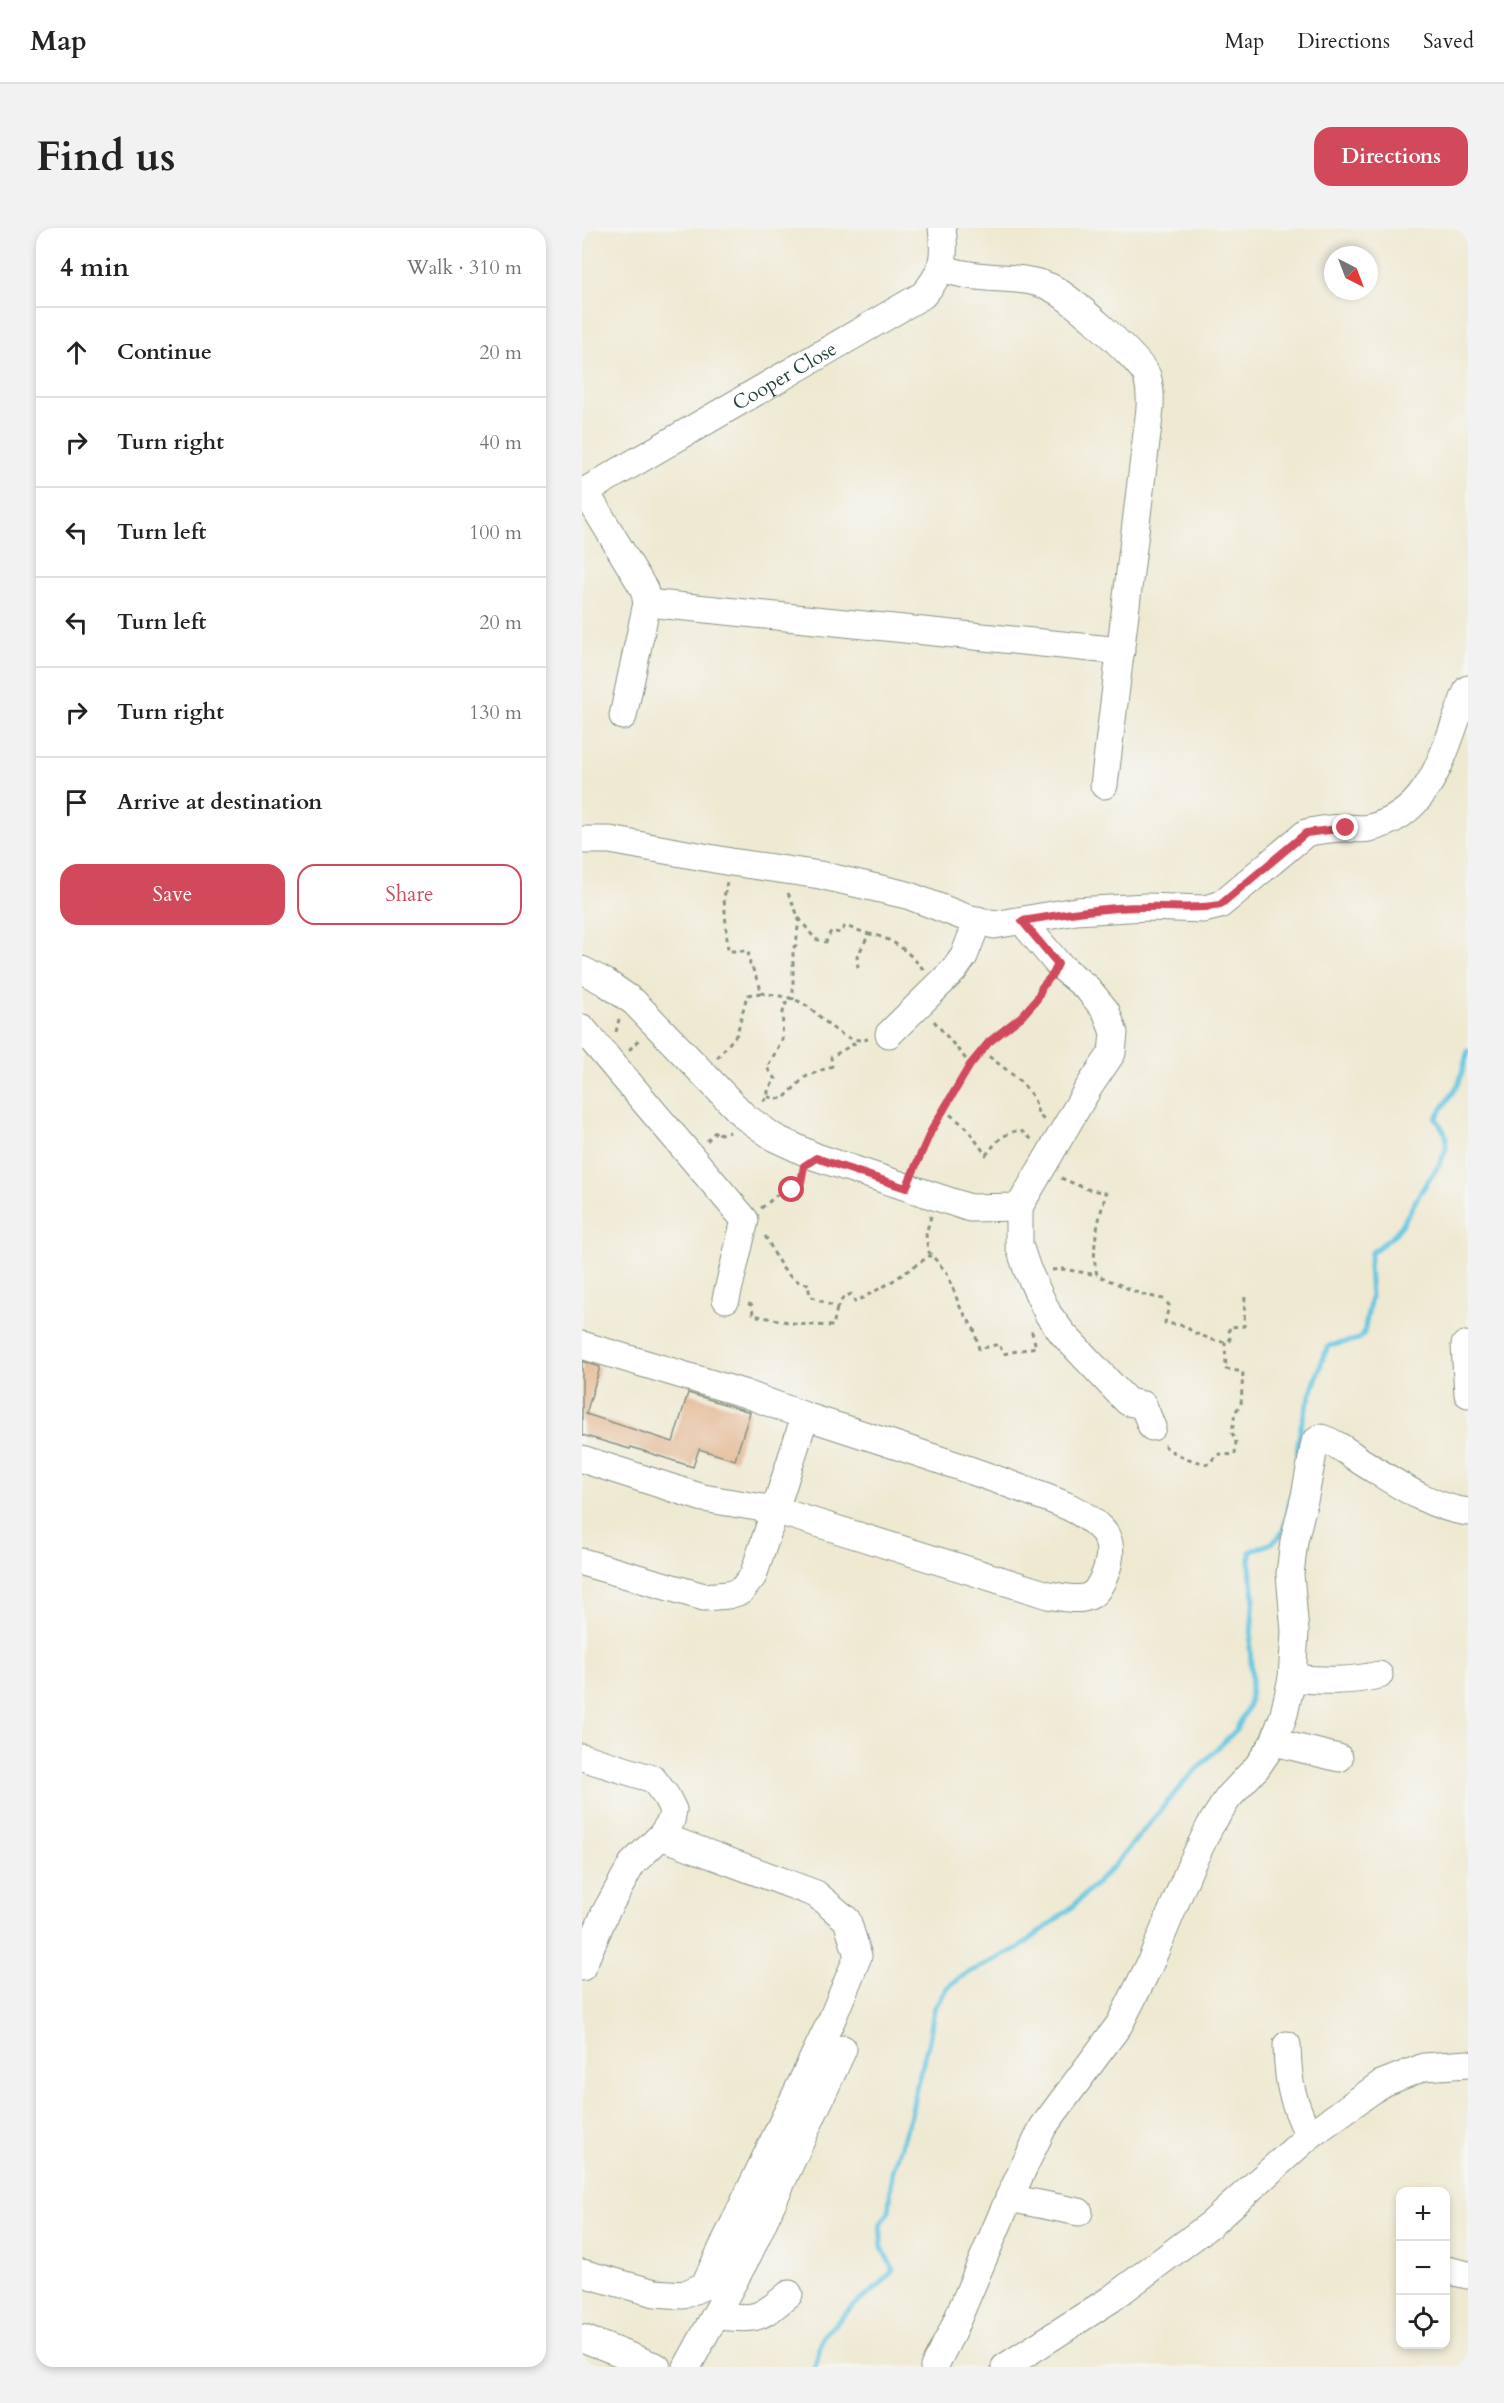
<!DOCTYPE html>
<meta charset="utf-8">
<style>
:root{--surface:#fff;--page:#f2f2f2;--text:#222;--muted:#767676;--line:#e0e0e0;--accent:#d1495b}
body{margin:0;font-family:Cardo,serif;background:var(--page);color:var(--text)}
.controls{position:absolute;right:18px;bottom:18px;display:grid;overflow:hidden;border-radius:12px;box-shadow:0 3px 9px #0003}
.controls button{width:54px;height:54px;display:grid;place-items:center;padding:0;border:0;border-bottom:2px solid var(--line);background:var(--surface);color:var(--text);font:30px sans-serif}
.compass{position:absolute;left:742px;top:18px;width:54px;height:54px;border-radius:50%;background:var(--surface);box-shadow:0 3px 9px #0003;rotate:138deg}
.stop{position:absolute;width:18px;height:18px;margin:-14px;border:4px solid #d1495b;border-radius:50%;background:#fff}
.stop.end{background:#d1495b;border-color:#fff;box-shadow:0 2px 6px #0008}
.list{margin:0;padding:0;list-style:none}
h2{display:flex;justify-content:space-between;align-items:center;height:78px;margin:0;padding:0 24px;font-size:26px}
h2 small{font-size:20px;font-weight:400;color:var(--muted)}
.list li{display:grid;grid-template-columns:39px 1fr auto;gap:18px;align-items:center;box-sizing:border-box;height:90px;padding:0 24px;border-top:2px solid var(--line)}
.list b{display:block;font-size:22px;white-space:nowrap}
.list em{font-size:20px;font-style:normal;color:var(--muted)}
.actions{display:flex;gap:12px;padding:18px 24px}
.actions a{flex:1;padding:14px 0;border:2px solid var(--accent);border-radius:18px;text-align:center;font-size:21px;color:var(--accent)}
.actions .main{background:var(--accent);color:#fff}
.icon{flex:none;width:33px;height:33px;fill:none;stroke:currentColor;stroke-width:2;stroke-linecap:round;stroke-linejoin:round}
.map{position:relative;flex:none;width:886px;height:2139px;overflow:hidden;border-radius:18px}
header{display:flex;align-items:center;gap:36px;box-sizing:border-box;height:84px;padding:0 30px;background:var(--surface);border-bottom:2px solid var(--line)}
header strong{font-size:28px}
nav{display:flex;gap:33px;margin-inline-start:auto;font-size:21px}
.intro{display:flex;align-items:center;justify-content:space-between;box-sizing:border-box;height:144px;padding:0 36px}
h1{margin:0;font-size:42px}
.button{padding:15px 27px;border-radius:18px;background:var(--accent);color:#fff;font-size:21px;font-weight:700}
main{display:flex;gap:36px;padding:0 36px}
aside{flex:1;background:var(--surface);border-radius:18px;box-shadow:0 3px 9px #0003}
.map>svg:first-child{display:block}
.lines{fill:none;stroke-linecap:round;stroke-linejoin:round}
.stream{stroke:#62c6e0;stroke-width:5}
.building{fill:#e1ae84}
.minor-casing{stroke:#879383;stroke-width:29}
.path{stroke:#879383;stroke-width:3;stroke-dasharray:4.5 4.5;stroke-linecap:butt}
.minor{stroke:#fff;stroke-width:27}
.route{stroke:#d1495b;stroke-width:8}
.labels{text-anchor:middle;stroke-width:5;stroke-linejoin:round;paint-order:stroke}
.street-label{font-size:20px;fill:#1f3d34;stroke:#f6f6f2}
</style>
<header>
<strong>Map</strong>
<nav><a>Map</a><a>Directions</a><a>Saved</a></nav>
</header>
<div class="intro"><h1>Find us</h1><a class="button">Directions</a></div>
<main>
<aside>
<h2>4 min<small>Walk · 310 m</small></h2>
<ul class="list">
<li><svg class="icon" aria-label="ahead" viewBox="0 0 24 24"><path d="M12 20V5M6 11l6-6 6 6"/></svg><div><b>Continue</b></div><em>20 m</em></li>
<li><svg class="icon" aria-label="right" viewBox="0 0 24 24"><path d="M7 20v-9h11M14 6l5 5-5 5"/></svg><div><b>Turn right</b></div><em>40 m</em></li>
<li><svg class="icon" aria-label="left" viewBox="0 0 24 24"><path d="M17 20v-9H6M10 6l-5 5 5 5"/></svg><div><b>Turn left</b></div><em>100 m</em></li>
<li><svg class="icon" aria-label="left" viewBox="0 0 24 24"><path d="M17 20v-9H6M10 6l-5 5 5 5"/></svg><div><b>Turn left</b></div><em>20 m</em></li>
<li><svg class="icon" aria-label="right" viewBox="0 0 24 24"><path d="M7 20v-9h11M14 6l5 5-5 5"/></svg><div><b>Turn right</b></div><em>130 m</em></li>
<li><svg class="icon" aria-label="arrive" viewBox="0 0 24 24"><path d="M6 21V4h12l-3 4 3 4H6"/></svg><div><b>Arrive at destination</b></div></li>
</ul>
<div class="actions"><a class="main">Save</a><a>Share</a></div>
</aside>
<div class="map">
<svg width="886" height="2139" viewBox="0 0 886 2139">
<rect width="100%" height="100%" fill="#f6f6f2"/>
<filter id="ink" filterUnits="userSpaceOnUse"><feTurbulence type="fractalNoise" baseFrequency=".0167" numOctaves="2"/><feDisplacementMap in="SourceGraphic" scale="12" xChannelSelector="R" yChannelSelector="G"/><feConvolveMatrix kernelMatrix="1 2 1 2 8 2 1 2 1" color-interpolation-filters="sRGB"/></filter>
<filter id="wash" filterUnits="userSpaceOnUse"><feTurbulence type="fractalNoise" baseFrequency=".008" numOctaves="4" result="noise"/><feDisplacementMap in="SourceGraphic" scale="24" xChannelSelector="R" yChannelSelector="G"/><feGaussianBlur stdDeviation="1.35" result="paint"/><feColorMatrix in="noise" values="0 0 0 0 0 0 0 0 0 0 0 0 0 0 0 0 0 1.4 0 .05"/><feComposite in="paint" operator="in"/></filter>
<g filter="url(#wash)">
<rect width="100%" height="100%" fill="#efe9d2"/>
<g class="lines">
<path class="stream" d="M716,1239C712,1199 731,1164 742,1127L747,1118L777,1111L782,1105L789,1069L787,1037L789,1025L811,1008L820,997L838,965L857,937L864,921V907L854,890L877,855L886,823
M233,2139L241,2108L270,2079L298,2057L311,2042L300,2019L298,1997L307,1983L310,1945L329,1887L334,1859L347,1813L352,1781L365,1760L380,1748L437,1720L489,1680L531,1639L602,1554L654,1502L667,1477L670,1451L668,1420L672,1367L668,1342V1324C675,1319 684,1319 691,1314C706,1305 705,1280 710,1265"/>
</g>
<g id="blocks">
<path class="building" d="M0,1133L18,1139L4,1186L91,1214L106,1165L168,1184L153,1232L117,1221L111,1239L49,1219L48,1221L0,1207Z"/>
</g>
</g>
<g filter="url(#ink)">
<use href="#blocks" fill-opacity="0" stroke="#879383" stroke-width="1.5"/>
<g class="lines">
<defs>
<g id="minor">
<path d="M360,40C367,42 374,45 382,46C409,52 441,47 468,59C486,67 558,131 565,148C569,162 569,175 567,189L522,557"/>
<path d="M3,263L62,361L65,375L41,488"/>
<path id="s1" d="M0,265L341,67C361,45 364,29 360,0"/>
<path d="M65,375L539,423"/>
<path d="M0,612H28L149,634L238,647L325,667L385,690L412,697L494,683L564,679L622,681L638,677L724,605C737,602 751,600 765,600C772,600 780,602 787,600C854,586 863,513 886,461"/>
<path d="M0,742L23,754L52,774L162,888L193,910L234,929L388,980L437,979L507,859L530,825L532,805L524,783L506,761L476,736L440,693"/>
<path d="M0,800L163,992L144,1071"/>
<path d="M307,806L372,742L382,728L396,692"/>
<path d="M437,979V1017L445,1041L466,1086L481,1106L537,1165L546,1174L561,1177L570,1199"/>
<path d="M0,1117L164,1166L223,1188L193,1282L121,1270L0,1231"/>
<path d="M883,1117L886,1166"/>
<path d="M0,1334L122,1369L146,1367L159,1363L171,1348L193,1282L466,1367C482,1369 506,1377 516,1360C526,1344 535,1317 519,1301C497,1278 463,1270 435,1259C365,1233 294,1211 223,1188"/>
<path d="M710,1450C741,1453 767,1454 797,1447"/>
<path d="M692,1514L757,1530"/>
<path d="M0,1529L71,1551L84,1568L91,1582L89,1593L79,1608L50,1636L23,1685L0,1739"/>
<path d="M705,1817C706,1857 710,1872 727,1908"/>
<path d="M427,1970L497,1984"/>
<path d="M864,2042L886,2047"/>
<path d="M0,2045L73,2065L101,2067L122,2058L250,1791L276,1728L265,1692L234,1666L79,1608"/>
<path d="M133,2088C175,2091 175,2093 207,2066"/>
<path d="M0,2110L75,2139"/>
<path d="M105,2139L167,2025L261,1821"/>
<path d="M352,2139L370,2104L427,1970L461,1899L537,1797L567,1738L609,1637L628,1598L646,1570L675,1539L692,1514L702,1486L710,1450L713,1404L708,1346L712,1313L723,1268L733,1214L739,1210C755,1215 767,1225 780,1234C813,1254 847,1279 886,1284"/>
<path d="M423,2139L529,2071L629,1996L727,1908L799,1856L842,1839L886,1836"/>
</g>
</defs>
<use href="#minor" class="minor-casing"/>
<path class="path" d="M206,665L217,690L214,717L211,720V772
M217,690L233,711L244,714L249,703L258,705L263,698L287,706
M276,740L275,729L287,706C312,710 326,724 342,742
M179,765C191,767 205,768 216,773C240,783 256,818 286,811
M352,793L388,836
M34,804L37,791
M47,822L57,812
M400,823C416,836 440,851 450,868C457,879 451,882 463,893
M135,830L155,806L165,767L179,765C178,753 171,747 170,736H168L166,723H146L142,670L145,654
M186,869L201,871L223,849L250,838L249,829L277,813
M181,873L186,869V861L194,851L185,840L200,812L201,784L206,770
M361,881L384,899L404,927C415,913 420,906 438,902L452,913
M125,913L135,902L138,906L148,904
M334,940L349,903L388,837L407,814L440,788L455,771L464,755
M479,950L505,961L524,965C517,991 508,1020 515,1047L559,1066L581,1071L587,1077L583,1095L604,1098L610,1104L634,1113L643,1114
M179,980C185,976 190,971 195,967C207,960 217,961 220,946
M349,988L344,1006L346,1023L365,1045L378,1079L392,1101L397,1121L417,1116L421,1126L454,1119L449,1101
M183,1008C195,1027 200,1053 226,1056L228,1068L255,1080L261,1070L269,1066L273,1074L306,1056L349,1027
M470,1042L481,1041L515,1047
M166,1076L170,1077L171,1087L216,1096L251,1098L255,1080
M582,1217C591,1227 613,1234 627,1236L635,1226L653,1227L654,1212L650,1205L653,1184L659,1177L661,1144L644,1141L643,1114L648,1113L647,1099L662,1098L663,1065"/>
<use href="#minor" class="minor"/>
</g>
</g>
<g class="lines" filter="url(#ink)">
<path class="route" d="M210,962L219,954L222,938L234,930L324,960L349,903L388,837L407,814L440,788L455,771L460,759L471,746L476,736L440,693C481,686 522,679 564,679C589,678 613,682 638,677L724,605L764,600"/>
</g>
<g class="labels">
<g class="street-label">
<text dy="7" stroke="none"><textPath href="#s1" startOffset="234">Cooper Close</textPath></text>
</g>
</g>
</svg>
<div class="controls">
<button>+</button>
<button>−</button>
<button><svg class="icon" aria-label="locate" viewBox="0 0 24 24"><circle cx="12" cy="12" r="6"/><path d="M12 2v4M12 18v4M2 12h4M18 12h4"/></svg></button>
</div>
<svg class="compass" viewBox="-18 -18 36 36"><path d="M0-13l5 13h-10z" fill="#e53935"/><path d="M0 13l5-13h-10z" fill="#767676"/></svg>
<div class="stop" style="left:210px;top:962px"></div>
<div class="stop end" style="left:764px;top:600px"></div>
</div>
</main>
